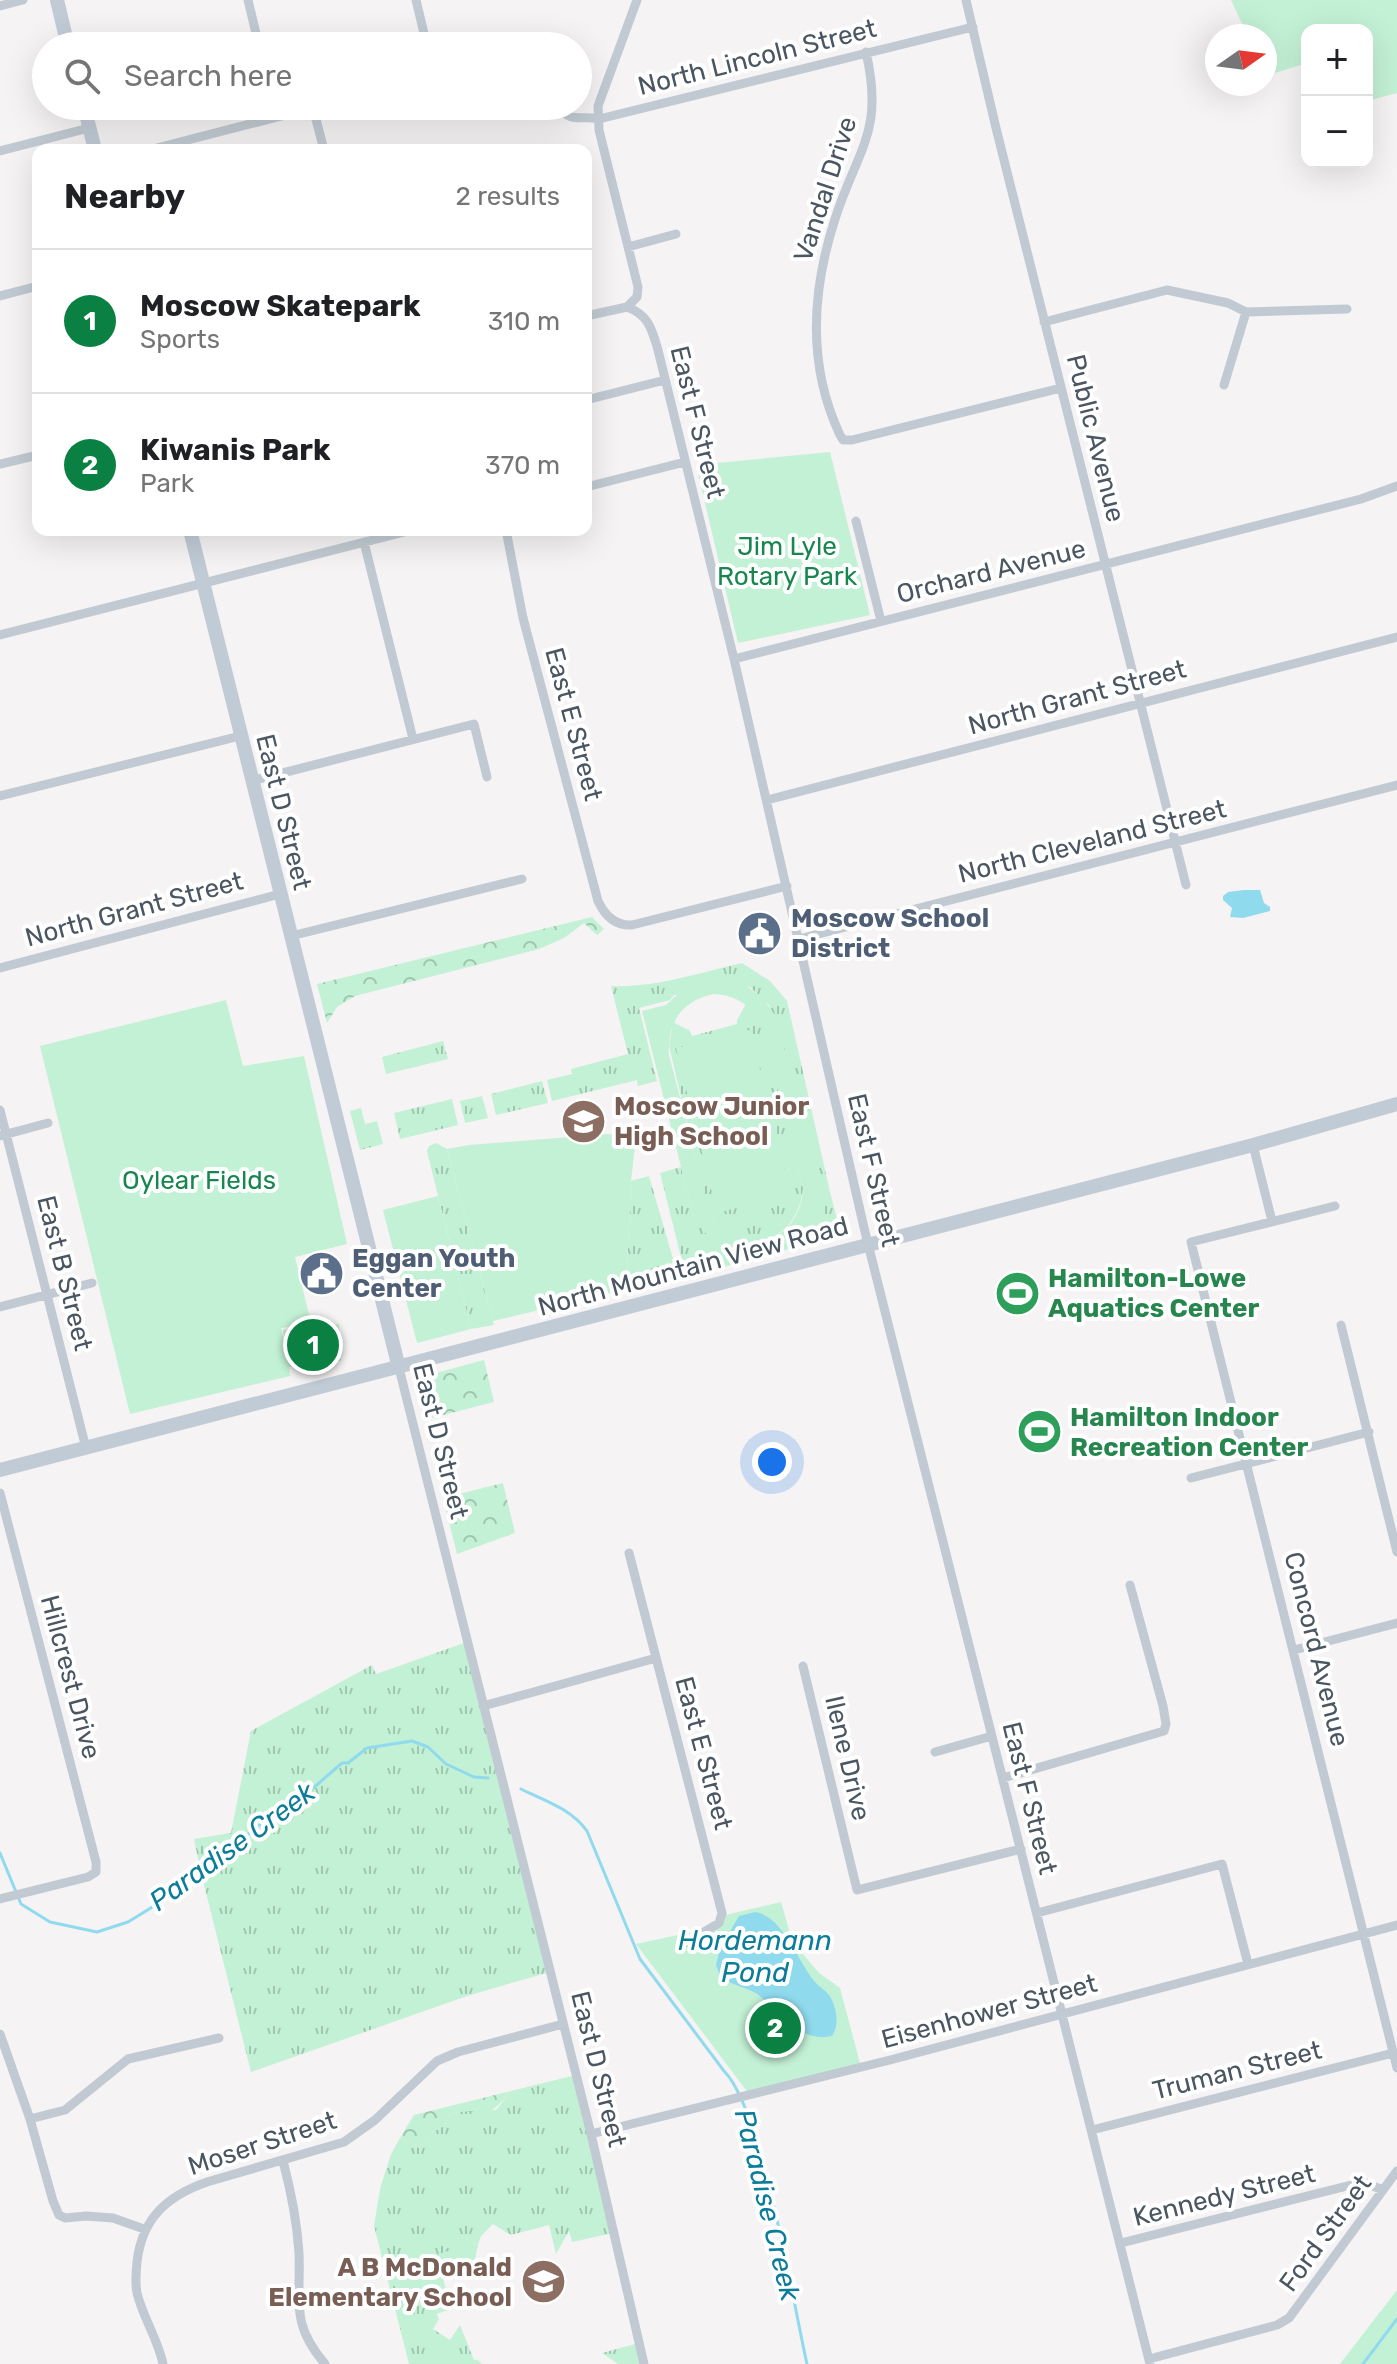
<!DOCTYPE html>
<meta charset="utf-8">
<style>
:root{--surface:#fff;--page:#f6f6f6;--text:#202124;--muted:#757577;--line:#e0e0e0;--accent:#0b8043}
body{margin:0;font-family:Rubik,sans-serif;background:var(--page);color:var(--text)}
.controls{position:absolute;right:24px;top:24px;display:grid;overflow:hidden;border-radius:16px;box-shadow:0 8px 32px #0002}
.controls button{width:72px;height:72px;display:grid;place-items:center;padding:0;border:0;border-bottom:2px solid var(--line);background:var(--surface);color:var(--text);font:40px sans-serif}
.compass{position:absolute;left:1205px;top:24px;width:72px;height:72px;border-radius:50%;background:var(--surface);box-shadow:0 8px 32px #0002;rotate:76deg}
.you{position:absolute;left:772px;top:1462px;width:28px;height:28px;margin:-20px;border:6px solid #fff;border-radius:50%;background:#1a73e8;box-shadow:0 0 0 12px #1a73e833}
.badge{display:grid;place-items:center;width:52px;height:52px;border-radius:50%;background:var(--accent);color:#fff;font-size:26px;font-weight:700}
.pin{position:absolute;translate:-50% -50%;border:4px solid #fff;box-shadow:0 2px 8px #0006}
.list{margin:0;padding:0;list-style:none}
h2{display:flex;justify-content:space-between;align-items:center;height:104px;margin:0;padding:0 32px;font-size:34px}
h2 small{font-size:26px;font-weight:400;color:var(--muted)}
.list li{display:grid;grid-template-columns:52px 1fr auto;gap:24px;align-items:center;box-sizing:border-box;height:144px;padding:0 32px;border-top:2px solid var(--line)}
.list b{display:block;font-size:30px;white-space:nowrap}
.list p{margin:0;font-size:26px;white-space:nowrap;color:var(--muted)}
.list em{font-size:26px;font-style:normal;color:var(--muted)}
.icon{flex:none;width:44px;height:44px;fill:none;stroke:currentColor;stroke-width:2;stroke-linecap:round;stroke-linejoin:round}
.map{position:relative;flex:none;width:1397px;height:2364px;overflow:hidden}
.search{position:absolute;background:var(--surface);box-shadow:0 8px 32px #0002;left:32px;top:32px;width:560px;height:88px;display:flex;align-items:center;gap:20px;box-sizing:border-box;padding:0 28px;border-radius:44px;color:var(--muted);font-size:30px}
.panel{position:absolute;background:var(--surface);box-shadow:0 8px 32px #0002;left:32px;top:144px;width:560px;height:392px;border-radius:16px}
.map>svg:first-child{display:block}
.grass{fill:url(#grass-tufts)}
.forest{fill:url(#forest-crowns)}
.green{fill:#c3f1d5;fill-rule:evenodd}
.water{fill:#90daee}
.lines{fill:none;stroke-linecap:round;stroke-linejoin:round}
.stream{stroke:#90daee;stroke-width:3}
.street{stroke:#c1cad2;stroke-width:9}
.secondary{stroke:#c1cbd6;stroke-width:14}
.labels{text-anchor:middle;stroke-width:8;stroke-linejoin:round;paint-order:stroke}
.street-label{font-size:26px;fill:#4a5661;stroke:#fff}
.park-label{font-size:26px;fill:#17864f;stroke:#fff}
.service-label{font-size:26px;font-weight:bold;fill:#4e5e75;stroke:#fff;text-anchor:start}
.education-label{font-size:26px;font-weight:bold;fill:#785e54;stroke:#fff;text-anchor:start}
.leisure-label{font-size:26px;font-weight:bold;fill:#27864d;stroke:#fff;text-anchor:start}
.water-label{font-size:28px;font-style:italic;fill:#0c7c9b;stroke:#fff}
</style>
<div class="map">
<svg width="1397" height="2364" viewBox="0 0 1397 2364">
<defs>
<pattern id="grass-tufts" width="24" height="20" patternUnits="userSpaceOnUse" patternTransform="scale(2)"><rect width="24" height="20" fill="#c3f1d5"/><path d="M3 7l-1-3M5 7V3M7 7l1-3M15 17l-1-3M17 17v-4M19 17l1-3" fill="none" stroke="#a0c6b0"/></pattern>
<pattern id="forest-crowns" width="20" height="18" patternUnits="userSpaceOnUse" patternTransform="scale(2)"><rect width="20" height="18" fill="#c3f1d5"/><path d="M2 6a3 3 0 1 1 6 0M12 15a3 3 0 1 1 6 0" fill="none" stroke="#a0c6b0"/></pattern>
</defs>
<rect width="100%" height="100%" fill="#f5f3f3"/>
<path class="grass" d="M742,963L770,981L787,1001L830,1192L838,1223L847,1233L686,1277L660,1173L681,1167L693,1215L724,1250L740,1256L756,1257L796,1242L804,1232L828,1226L770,1006L750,987L674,995L670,1000L639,1008L657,1081L638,1086L637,1080L552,1101L547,1080L572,1074L571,1069L628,1054L611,986C654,988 699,973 742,963Z
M746,1004L756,1014L764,1030L803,1188C798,1246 735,1263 708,1210L669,1046L673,1022L690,1031L692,1036L737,1024V1020Z
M443,1041L448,1059L386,1074L382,1057Z
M542,1081L548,1103L496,1115L491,1094Z
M482,1096L488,1118L465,1123L460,1101Z
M452,1099L458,1125L400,1139L394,1113Z
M361,1108L365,1124L377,1121L383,1144L360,1150L350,1111Z
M436,1143L447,1149L494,1325L471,1329L427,1151L429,1146Z
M649,1176L678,1276L626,1289L631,1181Z
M467,1642L550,1972L470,1995L251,2072L201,1873L194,1839L231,1833L251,1731L372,1665L376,1674Z
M576,2075L613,2233L572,2242L569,2231L556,2254L549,2225L511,2235L493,2224L481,2236L478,2245L460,2235L441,2272L423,2282L439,2319L433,2329L450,2340L460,2325L474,2360H478L482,2364H409L374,2226L380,2189L391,2154L400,2138L419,2148L432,2132L444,2126L449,2115L462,2111L496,2110L511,2091Z
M639,2343L644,2364H618L602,2353Z"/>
<path class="forest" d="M592,917L604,929L597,935L584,923L564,938L539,949L355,996L337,1007L327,1023L317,984Z
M484,1360L494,1402L424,1420L416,1388L421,1377Z
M503,1483L515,1533L457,1554L443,1498Z
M511,2091C479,2130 483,2103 449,2115L444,2126L432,2132L419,2148L400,2138L414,2115Z"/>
<path class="green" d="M1231,0H1397V93L1367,101V30H1307V63L1268,75L1265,69V36H1248Z
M830,452L870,615L738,643L696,465Z
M713,978C743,979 763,993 777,1019L828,1226C821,1228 809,1229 803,1233C796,1238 793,1246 784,1250C747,1267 711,1249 693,1215L642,1011L666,1005L684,988ZM714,994C735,995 749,1004 760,1022L803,1188C801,1241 744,1262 711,1216L669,1055C667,1023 682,1000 714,994Z
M226,1000L243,1066L304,1056L347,1244L295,1257L311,1323L281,1328L288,1361L283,1330L339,1324L341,1361L289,1367L290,1376L130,1414L40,1046Z
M750,1030L791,1194L717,1213L676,1048Z
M608,1134L626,1135L635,1146L631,1181L626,1289L493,1321L447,1149L469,1145Z
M438,1196L471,1329L417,1343L383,1210Z
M781,1902L791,1937L797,1947L819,1973L840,1988L861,2067L749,2094L636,1944L711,1928L721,1916Z
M460,2235L478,2245L474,2264L441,2272L452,2309L436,2314L423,2282L426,2276L441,2272L435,2255L452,2250Z
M1397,2290V2364H1340Z"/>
<path class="water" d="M1244,890H1260L1264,903L1270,907V911L1243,918L1230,917L1232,908L1223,900V896L1228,892Z
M755,1912C783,1916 798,1962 815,1982C820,1988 829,1992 832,2000C837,2011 839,2026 832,2036C803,2043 780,2016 762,1998C752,1988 733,1986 721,1978L716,1965L720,1948L739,1916Z"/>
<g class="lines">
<path class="stream" d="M521,1789C545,1801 570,1808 587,1831L640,1959L724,2071C762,2108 793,2303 807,2364
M0,1853L21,1904L50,1922L97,1932L128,1922L154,1906L181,1882L201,1873L278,1810L304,1796L342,1763H348L367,1748L412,1741L428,1747L446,1764L474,1777L488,1778
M1363,2364L1397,2319"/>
<path class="street" d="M248,0L259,46
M416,0L427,46
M966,0L996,128L1186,885
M0,6L23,0
M866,52C884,131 859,147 836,216C812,288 807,365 840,435L843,440H852L1061,388
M558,106C571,124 580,115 599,119L973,27
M313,108L324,150
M149,150L320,106
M0,151L89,128
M628,247L676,234
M0,296L38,286
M627,307C649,315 652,330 658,350L734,659L865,1232L1150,2364
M627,307L637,297L638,287L599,130L598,106L637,0
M586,316L627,307
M1044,322L1167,290L1228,303L1246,312L1347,309
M1224,385L1246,312
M586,400L665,380
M0,464L38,455
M586,487L685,462
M856,521L881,621
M506,530L523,618L598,901C605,916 615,926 632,925L787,886
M364,542L413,739
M0,635L412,530
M734,659L1361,499L1397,486
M251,781L474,724L487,777
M0,796L240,736
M767,800L1397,637
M291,936L522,879
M799,939L1397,785
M0,968L280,894
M0,1110L86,1448
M0,1136L48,1123
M1253,1145L1272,1221
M1335,1206L1191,1242L1397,2068
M0,1307L92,1283
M1341,1325L1397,1552
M399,1368L591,2134L644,2364
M1191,1478L1369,1432
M0,1493L96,1862V1872L88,1877L0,1899
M629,1553L722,1913L719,1923L682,1945
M1294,1650L1397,1623
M803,1666L857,1890L1021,1849
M483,1706L656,1658
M935,1752L992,1736
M1003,1778L1164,1731L1166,1724L1163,1706L1130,1585
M1037,1913L1222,1864L1248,1964
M0,2034L30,2119L53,2201L59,2215L65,2218L86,2216L113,2218L144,2229
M30,2119L65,2110L128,2059L219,2038
M1092,2130L1393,2053
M591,2134L890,2060L1397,1925
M283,2161C291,2191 297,2222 299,2253C301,2302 290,2323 325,2364
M1121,2243L1363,2182L1383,2190
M1149,2359L1277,2325L1289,2318L1397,2171
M163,2364C158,2339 143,2318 137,2293C135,2283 136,2272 137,2262C142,2218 167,2196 207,2182L344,2142L375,2120L437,2061L458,2052L563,2024"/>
<path class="secondary" d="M57,0L68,46
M84,106L95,150
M190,530L399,1368
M0,1470L1253,1145L1397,1104"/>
</g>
<defs>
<symbol id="civic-disc" viewBox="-11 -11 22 22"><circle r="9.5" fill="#5c6f8a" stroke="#fff"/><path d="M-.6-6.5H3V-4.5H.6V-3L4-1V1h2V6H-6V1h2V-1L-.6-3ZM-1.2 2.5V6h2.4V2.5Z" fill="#fff"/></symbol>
<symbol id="school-disc" viewBox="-11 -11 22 22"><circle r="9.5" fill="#8d6e63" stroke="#fff"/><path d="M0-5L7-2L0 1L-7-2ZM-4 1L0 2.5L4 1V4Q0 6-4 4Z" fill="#fff"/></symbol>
<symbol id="stadium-disc" viewBox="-11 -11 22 22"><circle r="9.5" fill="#2e9e5b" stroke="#fff"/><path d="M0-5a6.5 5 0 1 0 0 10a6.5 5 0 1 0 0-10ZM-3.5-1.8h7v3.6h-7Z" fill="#fff"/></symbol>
</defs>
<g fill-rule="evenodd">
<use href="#civic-disc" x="734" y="908" width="51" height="51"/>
<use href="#school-disc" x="558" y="1096" width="51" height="51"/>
<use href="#civic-disc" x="296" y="1248" width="51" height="51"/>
<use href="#stadium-disc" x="992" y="1268" width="51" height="51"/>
<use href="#stadium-disc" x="1014" y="1406" width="51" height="51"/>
<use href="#school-disc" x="518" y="2256" width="51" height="51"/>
</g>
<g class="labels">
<g class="street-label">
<text transform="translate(757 57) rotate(-14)" y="9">North Lincoln Street</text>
<text transform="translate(825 189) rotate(-72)" y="9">Vandal Drive</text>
<text transform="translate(698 422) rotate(76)" y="9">East F Street</text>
<text transform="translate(1096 438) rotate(76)" y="9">Public Avenue</text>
<text transform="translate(991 571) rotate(-14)" y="9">Orchard Avenue</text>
<text transform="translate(1077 697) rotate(-15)" y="9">North Grant Street</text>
<text transform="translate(574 724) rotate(75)" y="9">East E Street</text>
<text transform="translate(284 812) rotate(76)" y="9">East D Street</text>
<text transform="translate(1092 841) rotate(-14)" y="9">North Cleveland Street</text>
<text transform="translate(134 909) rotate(-15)" y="9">North Grant Street</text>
<text transform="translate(874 1170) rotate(77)" y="9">East F Street</text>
<text transform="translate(693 1266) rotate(-15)" y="9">North Mountain View Road</text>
<text transform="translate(65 1273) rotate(76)" y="9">East B Street</text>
<text transform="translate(441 1441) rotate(76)" y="9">East D Street</text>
<text transform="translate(1317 1649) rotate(76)" y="9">Concord Avenue</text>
<text transform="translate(71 1677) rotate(75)" y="9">Hillcrest Drive</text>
<text transform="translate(704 1753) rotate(75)" y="9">East E Street</text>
<text transform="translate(848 1758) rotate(77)" y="9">Ilene Drive</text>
<text transform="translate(1030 1798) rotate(76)" y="9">East F Street</text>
<text transform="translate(989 2011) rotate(-15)" y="9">Eisenhower Street</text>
<text transform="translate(599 2069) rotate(76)" y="9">East D Street</text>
<text transform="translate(1237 2070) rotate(-14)" y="9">Truman Street</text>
<text transform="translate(262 2143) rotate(-18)" y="9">Moser Street</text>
<text transform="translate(1224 2195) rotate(-14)" y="9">Kennedy Street</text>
<text transform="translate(1325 2233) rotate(-54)" y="9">Ford Street</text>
</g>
<g class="park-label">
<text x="787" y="555">Jim Lyle<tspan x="787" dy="30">Rotary Park</tspan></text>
<text x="199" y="1189">Oylear Fields</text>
</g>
<g class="service-label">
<text x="791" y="927">Moscow School<tspan x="791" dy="30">District</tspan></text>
<text x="352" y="1267">Eggan Youth<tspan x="352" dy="30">Center</tspan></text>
</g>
<g class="education-label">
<text x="614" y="1115">Moscow Junior<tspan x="614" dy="30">High School</tspan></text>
<text x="512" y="2276" text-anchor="end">A B McDonald<tspan x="512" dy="30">Elementary School</tspan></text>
</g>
<g class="leisure-label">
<text x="1048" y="1287">Hamilton-Lowe<tspan x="1048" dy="30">Aquatics Center</tspan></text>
<text x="1070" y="1426">Hamilton Indoor<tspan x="1070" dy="30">Recreation Center</tspan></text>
</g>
<g class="water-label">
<text transform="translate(232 1846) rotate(-36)" y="10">Paradise Creek</text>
<text x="755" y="1950">Hordemann<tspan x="755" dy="32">Pond</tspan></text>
<text transform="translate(768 2205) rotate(76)" y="10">Paradise Creek</text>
</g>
</g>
</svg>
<div class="controls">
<button>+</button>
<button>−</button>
</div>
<svg class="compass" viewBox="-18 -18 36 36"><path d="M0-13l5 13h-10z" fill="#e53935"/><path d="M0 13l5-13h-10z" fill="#757577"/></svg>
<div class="you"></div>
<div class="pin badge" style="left:313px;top:1345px">1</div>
<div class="pin badge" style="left:775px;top:2028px">2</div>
<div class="search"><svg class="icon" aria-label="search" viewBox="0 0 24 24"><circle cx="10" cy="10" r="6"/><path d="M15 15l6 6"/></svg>Search here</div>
<section class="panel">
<h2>Nearby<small>2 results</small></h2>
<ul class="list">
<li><span class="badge">1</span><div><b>Moscow Skatepark</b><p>Sports</p></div><em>310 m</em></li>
<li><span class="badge">2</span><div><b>Kiwanis Park</b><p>Park</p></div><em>370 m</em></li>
</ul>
</section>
</div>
